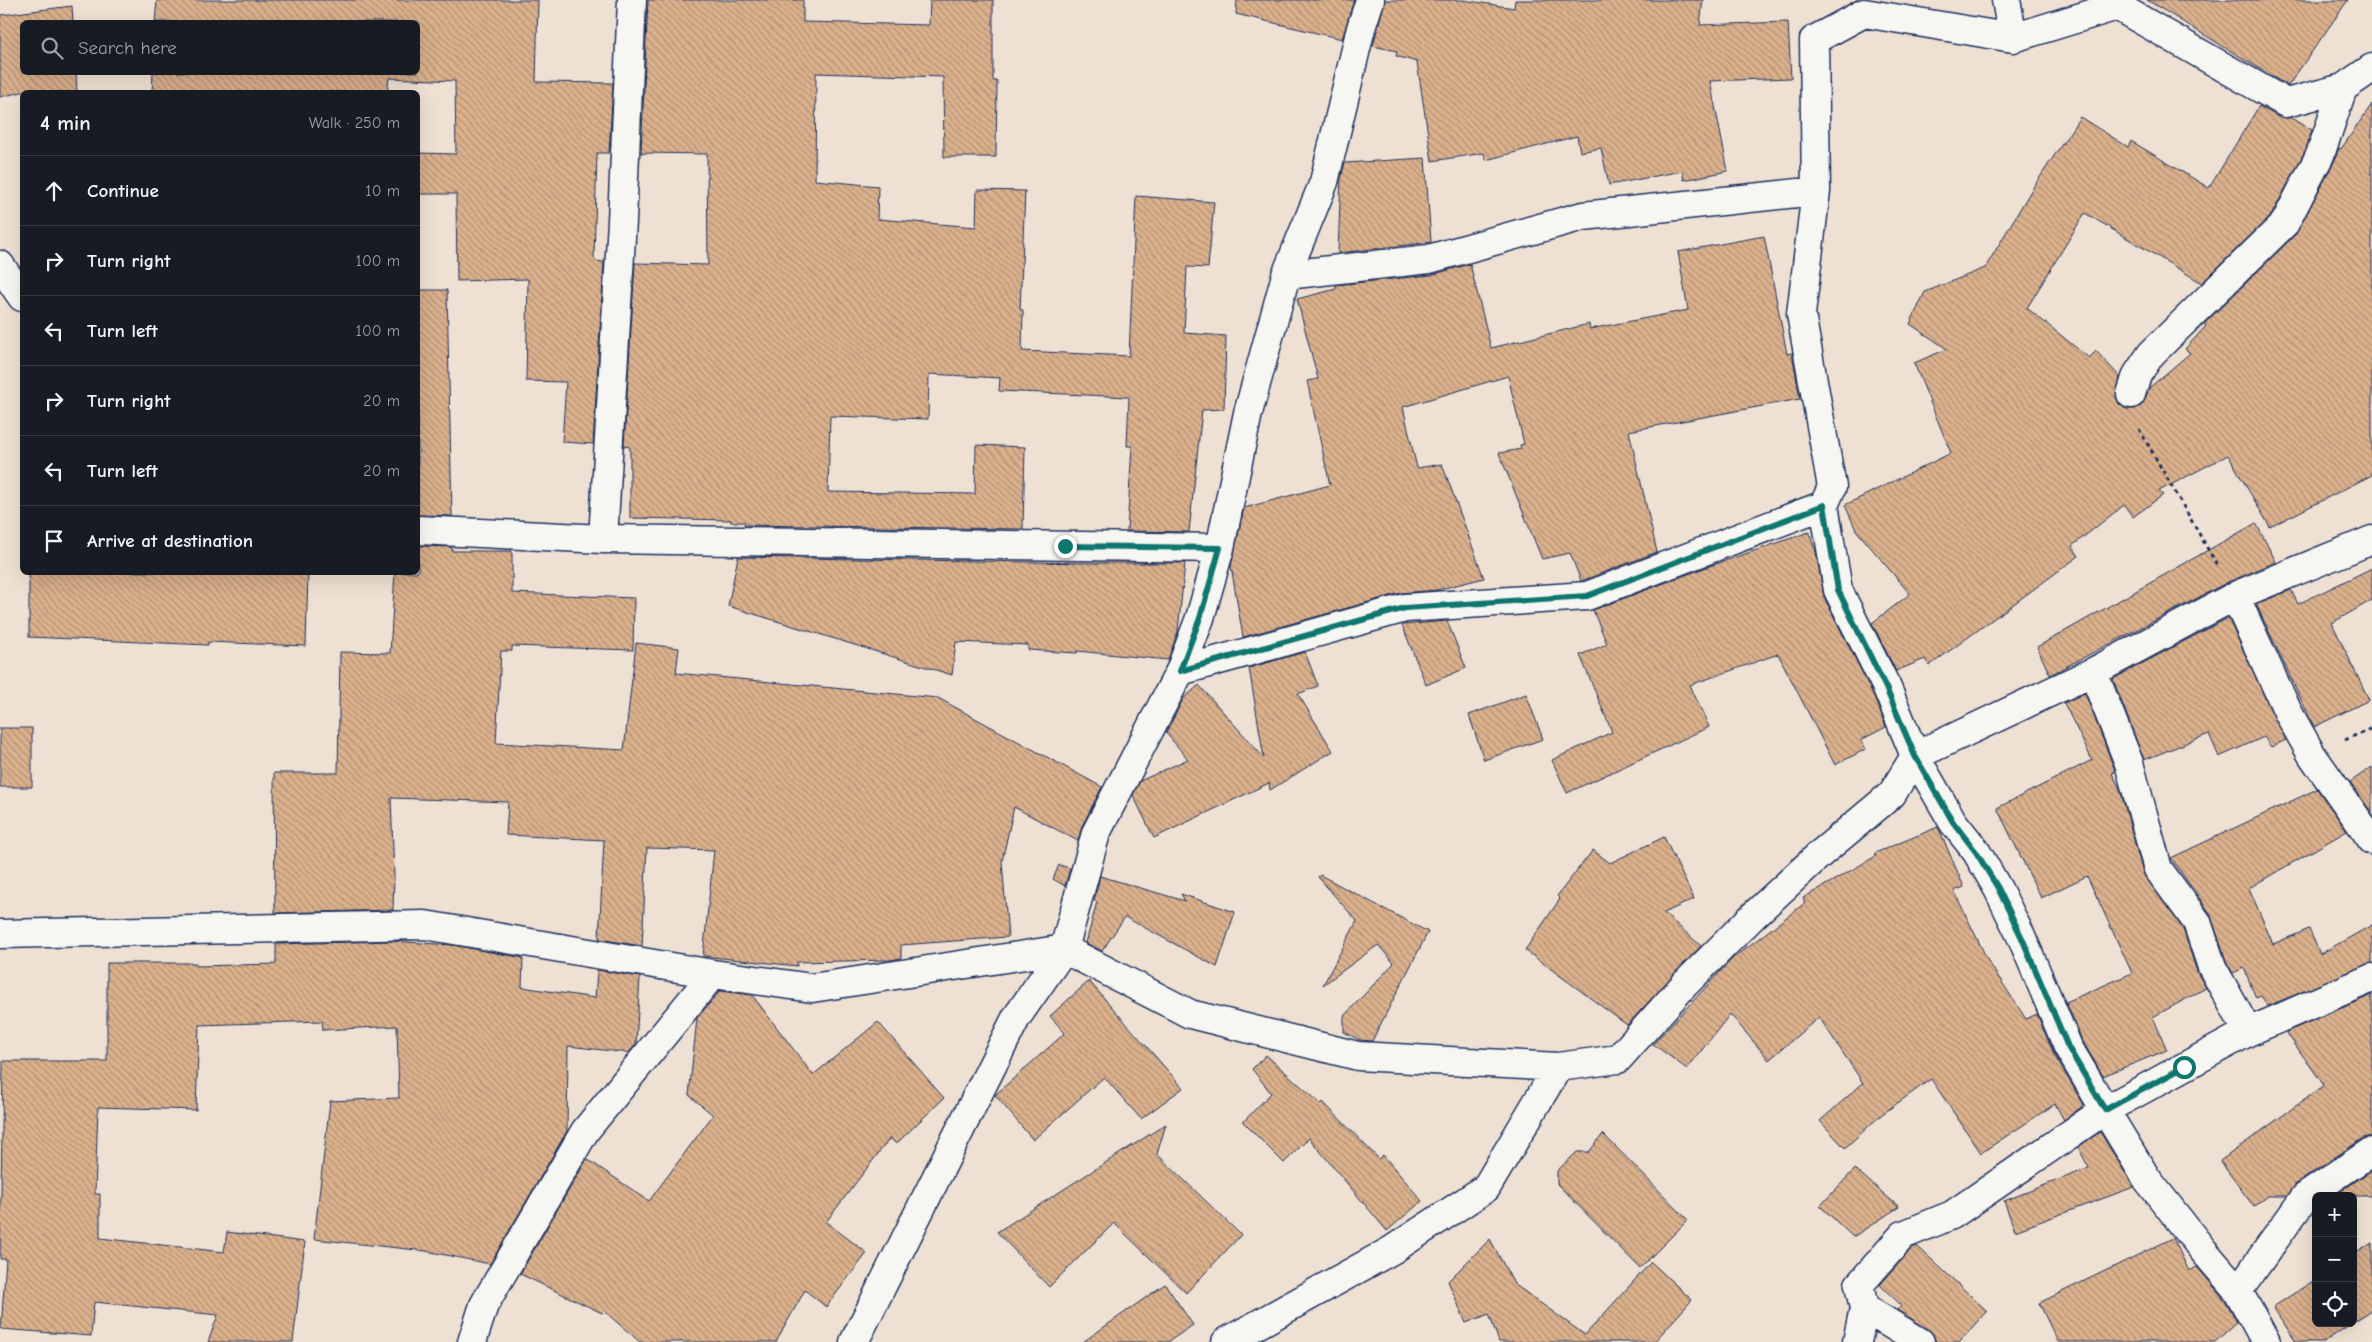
<!DOCTYPE html>
<meta charset="utf-8">
<style>
:root{--surface:#171b24;--page:#20242c;--text:#f1f3f6;--muted:#9ea1a6;--line:#363941}
body{margin:0;font-family:"Comic Neue",sans-serif;background:var(--page);color:var(--text)}
.controls{position:absolute;right:15px;bottom:15px;display:grid;overflow:hidden;border-radius:8px;box-shadow:0 5px 20px #0002}
.controls button{width:45px;height:45px;display:grid;place-items:center;padding:0;border:0;border-bottom:1px solid var(--line);background:var(--surface);color:var(--text);font:25px sans-serif}
.stop{position:absolute;width:15px;height:15px;margin:-11px;border:4px solid #0f766e;border-radius:50%;background:#fff}
.stop.end{background:#0f766e;border-color:#fff;box-shadow:0 1px 5px #0008}
.list{margin:0;padding:0;list-style:none}
h2{display:flex;justify-content:space-between;align-items:center;height:65px;margin:0;padding:0 20px;font-size:21px}
h2 small{font-size:16px;font-weight:400;color:var(--muted)}
.list li{display:grid;grid-template-columns:32px 1fr auto;gap:15px;align-items:center;box-sizing:border-box;height:70px;padding:0 20px;border-top:1px solid var(--line)}
.list b{display:block;font-size:19px;white-space:nowrap}
.list em{font-size:16px;font-style:normal;color:var(--muted)}
.icon{flex:none;width:28px;height:28px;fill:none;stroke:currentColor;stroke-width:2;stroke-linecap:round;stroke-linejoin:round}
.map{position:relative;flex:none;width:2372px;height:1342px;overflow:hidden}
.search{position:absolute;background:var(--surface);box-shadow:0 5px 20px #0002;left:20px;top:20px;width:400px;height:55px;display:flex;align-items:center;gap:12px;box-sizing:border-box;padding:0 18px;border-radius:8px;color:var(--muted);font-size:19px}
.panel{position:absolute;background:var(--surface);box-shadow:0 5px 20px #0002;left:20px;top:90px;width:400px;height:485px;border-radius:8px}
.map>svg:first-child{display:block}
.building{fill:url(#building-back-hatch);stroke:#1b2f5e}
.lines{fill:none;stroke-linecap:round;stroke-linejoin:round}
.minor-casing{stroke:#1b2f5e;stroke-width:31}
.path{stroke:#1b2f5e;stroke-width:3;stroke-dasharray:4 4;stroke-linecap:butt}
.minor{stroke:#f6f6f2;stroke-width:28}
.route{stroke:#0f766e;stroke-width:6}
</style>
<div class="map">
<svg width="2372" height="1342" viewBox="0 0 2372 1342">
<defs>
<pattern id="building-back-hatch" width="6" height="6" patternUnits="userSpaceOnUse" patternTransform="scale(1.25)"><rect width="6" height="6" fill="#dbb18c"/><path d="M-1 5l2 2M0 0l6 6M5-1l2 2" fill="none" stroke="#b19076"/></pattern>
</defs>
<rect width="100%" height="100%" fill="#eee1d3"/>
<filter id="ink" filterUnits="userSpaceOnUse"><feTurbulence type="fractalNoise" baseFrequency=".02" numOctaves="2"/><feDisplacementMap in="SourceGraphic" scale="10" xChannelSelector="R" yChannelSelector="G"/><feConvolveMatrix kernelMatrix="1 2 1 2 8 2 1 2 1" color-interpolation-filters="sRGB"/></filter>
<g filter="url(#ink)">
<path class="building" d="M157,0H538L536,82L613,83L609,153H597L594,258L596,261L604,262L593,444L562,442L566,382L526,381L528,279L457,281L456,194H418V153L456,154L455,81L389,78L387,92H152L153,72H418V22H155Z
M648,0H803V22L929,25L930,0H993V81H997L996,157H944L943,77L816,73L815,180L878,186L877,219L976,227L977,190L1025,191L1020,310H1023L1022,351L1129,356L1136,196L1214,202L1208,268L1187,267L1184,333L1226,336L1224,409L1202,410L1189,532L1127,531L1132,446H1127L1129,397L999,391L1000,378L929,374L928,419L830,416L828,492L975,494L976,445L1025,447L1023,529L744,525L745,522H731V520L630,518V447L624,446L635,263L708,265L707,154L641,153Z
M1237,0H1354L1342,39L1236,14Z
M1385,0H1463L1514,8L1515,0H1703L1700,25L1788,22L1791,78L1710,81L1728,171L1684,180L1682,171L1609,185L1601,148L1580,152L1577,136L1486,160L1484,153L1432,161L1417,62L1396,56L1397,51L1373,46Z
M2147,0H2348L2288,86Z
M72,6L73,22H22V72H76L77,92H22L0,97V15Z
M2372,104V475L2270,527L2228,455L2159,491L2163,495L2133,517L2124,505L2072,546L2079,556L1929,666L1925,659L1896,671L1872,623L1910,594L1856,530L1845,505L1951,453L1914,363L1947,349L1910,324L1925,292L1985,268L2032,189L2080,117L2128,147L2131,141L2209,188L2259,106L2278,117L2292,118L2312,130L2306,149L2272,214L2202,283L2085,213L2027,308L2089,358L2096,351L2120,377L2116,397L2119,404L2127,409H2135L2142,405L2149,388L2190,353L2185,349L2206,326L2204,324L2296,234L2334,162L2339,148L2341,149Z
M1425,158L1431,242L1338,253L1341,177L1345,163Z
M1764,236L1787,354L1792,353L1800,399L1629,431L1657,552L1581,581L1570,553L1542,559L1499,453L1521,449L1520,445L1524,444L1508,376L1403,407L1417,468L1442,464L1484,578L1437,590L1401,593L1243,637L1231,566L1244,508L1330,485L1307,381L1318,379L1297,299L1336,289V285L1431,275L1470,264L1491,348L1589,324L1590,329L1688,310L1678,252Z
M418,290H447L452,516L418,515Z
M2256,523L2276,562L2228,582L2050,675L2037,647Z
M1809,532L1816,552L1824,597L1873,694L1886,727L1861,740L1866,749L1835,765L1778,654L1690,685L1709,727L1567,793L1552,760L1612,732L1580,655L1607,644L1593,610L1707,567Z
M418,546L452,547V551H512V593L634,598L633,650L512,646V651H501L496,743L624,750L636,643L679,648L676,673L938,698L1102,787L1082,826L1078,841L1014,807L1002,861L1008,937L901,945V958L890,960L797,962V966L703,956L714,850L647,848L642,946L599,939L604,840L506,835L508,802L391,798L394,875L393,910L275,913L274,773H338L340,652L390,653L395,572H418Z
M738,557L1090,563H1185L1178,631L1168,660L1077,651V653L1028,650V645L956,642L952,675L728,606Z
M2372,568V600L2332,623L2369,700L2314,727L2256,604L2291,590L2298,604Z
M29,572H308L306,646L208,642V645L29,637Z
M2228,618L2286,740L2271,747L2264,737L2219,757L2209,734L2144,760L2113,679Z
M1447,621L1466,668L1426,685L1402,625Z
M1305,652L1318,686L1298,694L1333,751L1270,790L1269,783L1154,838L1133,795L1140,781L1188,759L1166,733L1183,699L1199,685L1264,758L1249,668Z
M2085,693L2114,768L2115,772L2112,773L2120,789L2143,873L2183,929L2197,972L2206,988L2153,1017L2167,1050L2103,1076L2082,1040L2066,1002L2132,973L2087,876L2041,898L1997,808L2092,760L2064,703Z
M1526,694L1543,739L1484,760L1469,715Z
M0,728H32V787H0Z
M2372,767V813L2350,782Z
M2317,789L2347,831L2249,888L2273,944L2309,929L2320,954L2372,925V963L2268,1006L2261,996L2256,998L2244,968L2233,973L2226,961L2210,913L2171,858Z
M1938,827L1964,887L1954,891L1988,961L2026,1019L2037,1014L2054,1055L2084,1105L2064,1120L2055,1104L1981,1153L1931,1079L1881,1115L1845,1148L1820,1121L1863,1083L1819,1017L1769,1060L1730,1014L1687,1069L1653,1044L1733,958L1805,903L1803,898L1876,856L1875,853Z
M1664,837L1694,899L1664,913L1701,946L1627,1025L1525,950L1560,899L1557,896L1593,850L1610,863Z
M1059,865L1070,868L1065,886L1053,879Z
M1320,875L1428,932L1372,1041L1360,1040L1344,1032V1016L1394,963L1378,945L1323,985L1357,921L1318,877Z
M1100,876L1185,901L1181,894L1235,912L1217,967L1125,917L1102,951L1086,943L1097,902L1094,901Z
M392,941L452,945L523,958L522,987L595,998L597,970L640,977L636,1044L629,1053L568,1046L567,1131L490,1264L426,1251L314,1239L330,1101L399,1098L397,1026L323,1030L322,1021L199,1025L196,1110L98,1107L95,1194H100V1238L224,1252L227,1232L305,1242L293,1342H208L218,1315L94,1302L91,1336L1,1329L6,1259H0L3,1061H107V963H196V966L276,964V944Z
M1089,981L1183,1088L1141,1119L1104,1077L1033,1140L995,1095L1065,1033L1050,1016Z
M720,991L752,995L813,1075L878,1022L944,1098L896,1144L890,1138L826,1222L867,1253L826,1307L805,1290L776,1342H640L604,1311L602,1313L520,1274L587,1159L649,1201L713,1115L689,1095L697,1018Z
M2372,995V1136L2363,1138L2296,1184L2287,1196H2268L2254,1207L2220,1161L2322,1087L2323,1084L2286,1032Z
M1266,1055L1321,1104L1323,1102L1379,1159L1383,1155L1422,1201L1387,1231L1309,1138L1284,1163L1243,1122L1271,1093L1252,1069Z
M1166,1124L1157,1154L1241,1235L1186,1293L1114,1223L1049,1287L997,1232Z
M2100,1132L2134,1187L2015,1231L2004,1201L2089,1168L2078,1147Z
M1603,1134L1688,1220L1640,1268L1557,1184V1171L1577,1152H1589Z
M1855,1169L1899,1207L1853,1237L1820,1206Z
M2372,1170V1196H2334Z
M2173,1238L2189,1271L2197,1267L2225,1300L2237,1322L2215,1342H2058L2039,1303Z
M1490,1239L1514,1284L1585,1335L1651,1262L1692,1300L1654,1342H1499L1489,1314L1466,1323L1448,1281Z
M2372,1243V1310L2353,1322V1255Z
M1917,1246L1987,1311L1959,1342H1936L1933,1334L1928,1329L1897,1310L1901,1305L1880,1285L1912,1248Z
M2316,1279V1323H2352L2324,1342H2296L2273,1307Z
M1165,1284L1193,1325L1168,1342H1083Z"/>
<g class="lines">
<defs>
<path id="minor" d="M2006,0L2013,38L2117,6L2286,103L2343,88L2372,68
M2013,38L1864,13L1814,40L1816,191L1801,314L1832,487L1824,505L1838,590L1887,688L1915,756L1953,822L1976,851L1998,889L2022,938L2068,1047L2105,1110L2147,1179L2203,1250L2238,1291L2266,1342
M0,265L22,297
M1286,275L1429,259L1583,216L1816,191
M2131,394L2137,375L2151,354L2285,223L2320,155L2343,88
M418,530L603,539L1220,548
M603,539L622,221L632,0
M2235,596L2288,712L2312,755L2372,840
M1180,671L1405,608L1587,596L1824,505
M2093,672L2129,763L2158,869L2197,922L2212,967L2248,1032
M0,934L425,925L713,974L812,988L1064,949L1190,1014L1358,1056L1558,1067
M2238,1291L2305,1197L2372,1151
M1864,1308L1920,1342
M472,1342L484,1305L585,1131L713,974
M854,1342L1016,1018L1064,949L1096,833L1180,671L1200,618L1220,548L1248,413L1286,275L1324,182L1361,28L1370,0
M1226,1342L1392,1250L1486,1188L1558,1067L1618,1059L1685,984L1753,916L1819,855L1892,794L1915,756L2093,672L2235,596L2372,540
M1857,1342L1864,1308L1859,1285L1903,1235L1952,1215L2105,1110L2248,1032L2372,978"/>
</defs>
<use href="#minor" class="minor-casing"/>
<path class="path" d="M2139,429L2217,565
M2345,740L2372,728"/>
<use href="#minor" class="minor"/>
</g>
</g>
<g class="lines" filter="url(#ink)">
<path class="route" d="M1065,546L1220,548L1200,618L1180,671L1405,608L1587,596L1824,505L1838,590L1886,688L1915,756L1953,822L1976,852L1998,888L2022,938L2068,1047L2105,1110L2184,1067"/>
</g>
</svg>
<div class="controls">
<button>+</button>
<button>−</button>
<button><svg class="icon" aria-label="locate" viewBox="0 0 24 24"><circle cx="12" cy="12" r="6"/><path d="M12 2v4M12 18v4M2 12h4M18 12h4"/></svg></button>
</div>
<div class="stop" style="left:2184px;top:1067px"></div>
<div class="stop end" style="left:1065px;top:546px"></div>
<div class="search"><svg class="icon" aria-label="search" viewBox="0 0 24 24"><circle cx="10" cy="10" r="6"/><path d="M15 15l6 6"/></svg>Search here</div>
<section class="panel">
<h2>4 min<small>Walk · 250 m</small></h2>
<ul class="list">
<li><svg class="icon" aria-label="ahead" viewBox="0 0 24 24"><path d="M12 20V5M6 11l6-6 6 6"/></svg><div><b>Continue</b></div><em>10 m</em></li>
<li><svg class="icon" aria-label="right" viewBox="0 0 24 24"><path d="M7 20v-9h11M14 6l5 5-5 5"/></svg><div><b>Turn right</b></div><em>100 m</em></li>
<li><svg class="icon" aria-label="left" viewBox="0 0 24 24"><path d="M17 20v-9H6M10 6l-5 5 5 5"/></svg><div><b>Turn left</b></div><em>100 m</em></li>
<li><svg class="icon" aria-label="right" viewBox="0 0 24 24"><path d="M7 20v-9h11M14 6l5 5-5 5"/></svg><div><b>Turn right</b></div><em>20 m</em></li>
<li><svg class="icon" aria-label="left" viewBox="0 0 24 24"><path d="M17 20v-9H6M10 6l-5 5 5 5"/></svg><div><b>Turn left</b></div><em>20 m</em></li>
<li><svg class="icon" aria-label="arrive" viewBox="0 0 24 24"><path d="M6 21V4h12l-3 4 3 4H6"/></svg><div><b>Arrive at destination</b></div></li>
</ul>
</section>
</div>
